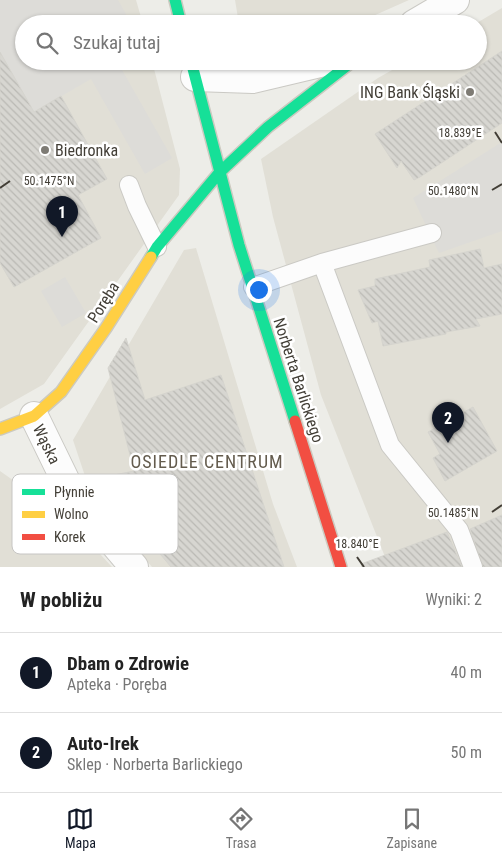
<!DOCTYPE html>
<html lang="pl">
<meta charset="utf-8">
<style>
:root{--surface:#fff;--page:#f2f2f2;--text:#222;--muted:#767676;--line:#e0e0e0;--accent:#111827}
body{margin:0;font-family:"Roboto Condensed",sans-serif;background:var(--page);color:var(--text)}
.you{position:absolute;left:258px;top:289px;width:18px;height:18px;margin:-12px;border:4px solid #fff;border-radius:50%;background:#1a73e8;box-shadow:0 0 0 8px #1a73e833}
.badge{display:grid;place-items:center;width:32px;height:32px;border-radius:50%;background:var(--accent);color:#fff;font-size:16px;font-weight:700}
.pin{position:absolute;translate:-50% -41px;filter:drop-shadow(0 1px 2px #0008)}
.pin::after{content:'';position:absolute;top:26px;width:18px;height:15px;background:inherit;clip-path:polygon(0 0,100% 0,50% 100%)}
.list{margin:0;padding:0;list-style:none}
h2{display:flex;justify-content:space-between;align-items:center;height:65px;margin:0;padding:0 20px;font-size:21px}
h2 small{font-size:16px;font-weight:400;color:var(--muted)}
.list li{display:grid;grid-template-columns:32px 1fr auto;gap:15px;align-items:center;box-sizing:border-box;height:80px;padding:0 20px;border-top:1px solid var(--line)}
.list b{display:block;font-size:19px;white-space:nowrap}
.list p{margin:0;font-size:16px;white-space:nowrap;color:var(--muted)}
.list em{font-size:16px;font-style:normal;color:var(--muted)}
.icon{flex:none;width:28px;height:28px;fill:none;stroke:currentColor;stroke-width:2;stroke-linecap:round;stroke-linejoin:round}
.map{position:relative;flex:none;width:502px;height:567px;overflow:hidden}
.search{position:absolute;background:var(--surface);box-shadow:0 1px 4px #0004;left:15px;right:15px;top:15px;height:55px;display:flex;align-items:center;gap:12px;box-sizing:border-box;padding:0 18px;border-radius:28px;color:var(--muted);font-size:19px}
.sheet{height:225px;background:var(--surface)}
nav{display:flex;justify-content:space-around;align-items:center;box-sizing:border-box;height:70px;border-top:1px solid var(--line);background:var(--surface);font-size:14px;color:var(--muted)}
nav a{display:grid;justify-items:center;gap:2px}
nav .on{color:var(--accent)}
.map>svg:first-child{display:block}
.residential{fill:#e1dfd6}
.parking{fill:#dddcd8}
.building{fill:url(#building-back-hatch);stroke:#d5d4ce}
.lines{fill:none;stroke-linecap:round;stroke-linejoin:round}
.lane-casing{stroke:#cac9c4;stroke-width:20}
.street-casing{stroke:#cac9c4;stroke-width:30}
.fast-casing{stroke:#cccac0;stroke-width:14}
.slow-casing{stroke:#cccac0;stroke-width:14}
.jam-casing{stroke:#cccac0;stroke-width:14}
.lane{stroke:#fcfcfc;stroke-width:18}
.street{stroke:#fcfcfc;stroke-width:28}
.fast{stroke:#16e098;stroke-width:11}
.slow{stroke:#ffcf43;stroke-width:11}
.jam{stroke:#f24e42;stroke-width:11}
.ticks{fill:none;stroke:#423e36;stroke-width:2}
.poi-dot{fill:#7e7b74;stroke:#fff;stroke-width:2}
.labels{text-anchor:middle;stroke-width:5;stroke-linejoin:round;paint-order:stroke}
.poi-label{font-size:16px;fill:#423e36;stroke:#fff;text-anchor:end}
.street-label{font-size:16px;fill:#423e36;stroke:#fff}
.neighbourhood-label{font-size:18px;letter-spacing:1px;fill:#645c4e;stroke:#fff}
.key{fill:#fff;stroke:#c6c5c3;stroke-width:1}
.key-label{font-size:14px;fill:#423e36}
.ticks-label{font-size:12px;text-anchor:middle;fill:#423e36;stroke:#fff;stroke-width:5;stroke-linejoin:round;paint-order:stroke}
</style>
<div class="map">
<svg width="502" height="567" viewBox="0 0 502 567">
<defs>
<pattern id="building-back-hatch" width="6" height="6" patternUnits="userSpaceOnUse" patternTransform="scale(1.25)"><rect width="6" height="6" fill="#d7d6d1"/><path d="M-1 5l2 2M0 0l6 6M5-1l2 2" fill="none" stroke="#bab9b4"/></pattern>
</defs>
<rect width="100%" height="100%" fill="#edede8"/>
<path class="residential" d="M0,0H136L143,24H24V61H152L180,169L179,195L44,384L0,409Z
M235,0H409L355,24H239Z
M502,8V567H389L321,395L273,217L261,159L378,78L408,61H478V24H475Z
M196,248L273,504L297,567H152L90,491L73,440L184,250Z
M0,471L68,519L112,567H0Z"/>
<path class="parking" d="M0,0H118L127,16L114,24H24V61H117L172,158L145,174L91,79L34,112L0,53Z
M502,142V231L439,253L413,198Z
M65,277L86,313L62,327L41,291Z"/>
<path class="building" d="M502,51V123L420,177L414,180L401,161L397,168L375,134Z
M0,52L34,112L61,96L107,179L78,195L101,238L14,287L0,263Z
M480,249L484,268L502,264V314L476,319L480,326L446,332V334L383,346L378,321L372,323L358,290L375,286V279L430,267L429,260Z
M126,338L145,400L221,375L284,567H171L130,518L120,523L102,503L94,479L134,471L108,368Z
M473,407L497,451L445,481L433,458L440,454L428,432Z
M502,515V567H483L470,529Z
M447,532L462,567H362L361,564Z"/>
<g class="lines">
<defs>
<path id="lane" d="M129,185L137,206L157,247
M322,263L390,445L459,530L473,567
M253,287L322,263L432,233"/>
<path id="street" d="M414,24L455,0
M195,77L253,79L329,61
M34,416L72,494L134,567"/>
<path id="fast" d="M175,0L181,24
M191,61L239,245L295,421
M151,257L157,247L219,173L268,127L353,61"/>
<path id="slow" d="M0,429L34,416L61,392L106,328L151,257"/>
<path id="jam" d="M295,421L341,567"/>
</defs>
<use href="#lane" class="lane-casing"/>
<use href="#street" class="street-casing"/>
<use href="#fast" class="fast-casing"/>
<use href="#slow" class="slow-casing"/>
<use href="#jam" class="jam-casing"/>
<use href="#lane" class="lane"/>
<use href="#street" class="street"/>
<use href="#fast" class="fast"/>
<use href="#slow" class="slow"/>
<use href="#jam" class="jam"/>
</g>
<path class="ticks" d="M495,132L502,143M0,188L10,181M492,190L502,184M492,512L502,505M357,557L364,567"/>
<g class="poi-dot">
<circle cx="470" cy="92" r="5"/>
<circle cx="45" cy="150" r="5"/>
</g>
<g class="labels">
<g class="poi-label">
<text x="460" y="98">ING Bank Śląski</text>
<text x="55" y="156" text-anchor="start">Biedronka</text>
</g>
<g class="street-label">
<text transform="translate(103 302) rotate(-58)" y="6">Poręba</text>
<text transform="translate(299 380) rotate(72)" y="6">Norberta Barlickiego</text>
<text transform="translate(47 444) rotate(64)" y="6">Wąska</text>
</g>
<g class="neighbourhood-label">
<text x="207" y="468">OSIEDLE CENTRUM</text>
</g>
</g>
<rect x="12" y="474" width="166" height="80" rx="8" class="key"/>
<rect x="22" y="489" width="23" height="6" fill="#16e098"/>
<rect x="22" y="511" width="23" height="7" fill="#ffcf43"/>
<rect x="22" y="534" width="23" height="6" fill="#f24e42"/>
<g class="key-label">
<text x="54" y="497">Płynnie</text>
<text x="54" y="519">Wolno</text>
<text x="54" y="542">Korek</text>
</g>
<g class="ticks-label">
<text x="460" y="137">18.839°E</text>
<text x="49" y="185">50.1475°N</text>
<text x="453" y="195">50.1480°N</text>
<text x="453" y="517">50.1485°N</text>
<text x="357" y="548">18.840°E</text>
</g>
</svg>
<div class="you"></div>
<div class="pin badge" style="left:62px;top:237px">1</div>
<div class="pin badge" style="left:448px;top:443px">2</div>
<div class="search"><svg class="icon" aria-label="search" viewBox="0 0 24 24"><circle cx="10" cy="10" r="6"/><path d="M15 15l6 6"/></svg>Szukaj tutaj</div>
</div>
<section class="sheet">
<h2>W pobliżu<small>Wyniki: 2</small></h2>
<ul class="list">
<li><span class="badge">1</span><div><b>Dbam o Zdrowie</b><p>Apteka · Poręba</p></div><em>40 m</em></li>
<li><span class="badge">2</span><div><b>Auto-Irek</b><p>Sklep · Norberta Barlickiego</p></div><em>50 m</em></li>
</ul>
</section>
<nav>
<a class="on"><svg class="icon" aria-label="map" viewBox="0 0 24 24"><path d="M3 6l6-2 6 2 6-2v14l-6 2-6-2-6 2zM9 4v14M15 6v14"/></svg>Mapa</a>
<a><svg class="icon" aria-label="directions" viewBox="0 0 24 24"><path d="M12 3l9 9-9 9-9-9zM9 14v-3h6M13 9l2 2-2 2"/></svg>Trasa</a>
<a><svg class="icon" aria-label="saved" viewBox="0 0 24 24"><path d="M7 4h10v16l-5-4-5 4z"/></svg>Zapisane</a>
</nav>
